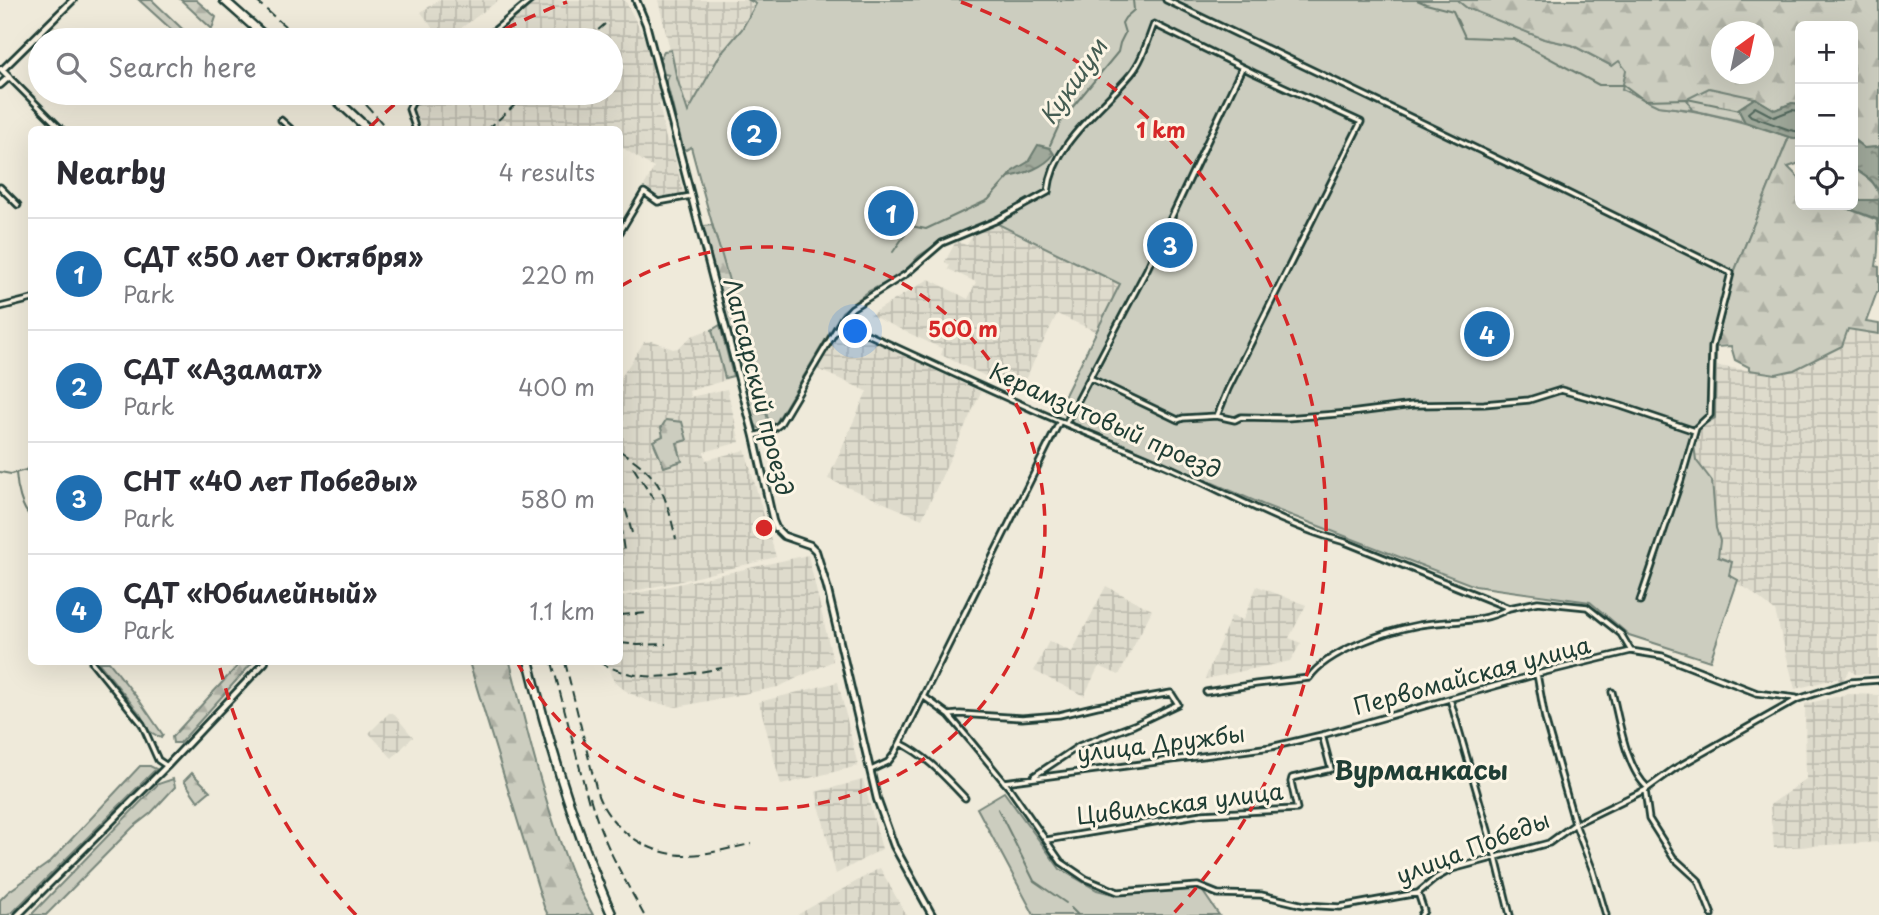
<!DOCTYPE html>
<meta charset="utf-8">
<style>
:root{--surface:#fff;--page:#f7f7f7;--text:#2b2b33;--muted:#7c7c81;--line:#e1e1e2;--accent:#1f6fb2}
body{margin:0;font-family:"Playpen Sans",sans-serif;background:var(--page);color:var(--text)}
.controls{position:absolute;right:21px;top:21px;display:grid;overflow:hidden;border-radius:10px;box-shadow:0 7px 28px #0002}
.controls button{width:63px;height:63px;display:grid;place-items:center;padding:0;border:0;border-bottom:2px solid var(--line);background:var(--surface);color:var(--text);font:35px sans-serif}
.compass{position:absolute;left:1711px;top:21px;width:63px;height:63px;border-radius:50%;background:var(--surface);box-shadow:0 7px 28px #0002;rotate:33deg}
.you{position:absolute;left:856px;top:332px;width:24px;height:24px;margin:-18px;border:5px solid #fff;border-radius:50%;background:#1a73e8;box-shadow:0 0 0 10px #1a73e833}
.badge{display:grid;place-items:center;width:46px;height:46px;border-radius:50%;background:var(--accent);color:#fff;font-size:23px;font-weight:700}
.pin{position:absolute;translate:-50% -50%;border:4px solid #fff;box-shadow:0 2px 7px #0006}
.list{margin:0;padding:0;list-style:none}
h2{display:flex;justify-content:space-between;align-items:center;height:91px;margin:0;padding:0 28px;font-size:30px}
h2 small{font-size:23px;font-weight:400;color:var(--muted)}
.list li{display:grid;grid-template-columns:46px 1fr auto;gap:21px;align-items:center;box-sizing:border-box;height:112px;padding:0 28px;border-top:2px solid var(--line)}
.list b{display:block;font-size:26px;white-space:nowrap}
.list p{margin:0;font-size:23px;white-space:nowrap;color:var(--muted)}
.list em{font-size:23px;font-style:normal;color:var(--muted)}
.icon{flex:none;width:38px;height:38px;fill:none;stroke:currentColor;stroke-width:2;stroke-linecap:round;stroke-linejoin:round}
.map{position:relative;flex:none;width:1879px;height:915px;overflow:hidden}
.search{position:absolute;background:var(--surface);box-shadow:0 7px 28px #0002;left:28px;top:28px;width:595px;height:77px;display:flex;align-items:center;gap:18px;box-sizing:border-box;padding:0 24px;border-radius:38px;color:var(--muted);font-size:26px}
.panel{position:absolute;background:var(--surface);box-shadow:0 7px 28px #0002;left:28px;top:126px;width:595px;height:539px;border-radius:10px}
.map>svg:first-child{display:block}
.industrial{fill:url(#industrial-grid)}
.green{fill:#cccdbf;stroke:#76857a;stroke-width:2}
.forest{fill:url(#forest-firs);stroke:#76857a;stroke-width:2;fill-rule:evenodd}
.wetland{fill:url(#wetland-marsh);stroke:#76857a;stroke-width:2}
.water{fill:url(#water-ripples);stroke:#6c7d71;stroke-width:2}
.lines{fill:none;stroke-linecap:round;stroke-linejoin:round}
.shore{stroke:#52685d;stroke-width:2}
.stream{stroke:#6c7d71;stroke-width:2}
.minor-casing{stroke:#1f3d34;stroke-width:9}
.tertiary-casing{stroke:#1f3d34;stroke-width:10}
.trunk-casing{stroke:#1f3d34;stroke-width:12}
.minor{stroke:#fcf5e5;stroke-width:3.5}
.tertiary{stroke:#fcf5e5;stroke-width:4.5}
.trunk{stroke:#fcf5e5;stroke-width:7}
.rail{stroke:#1f3d34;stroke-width:2;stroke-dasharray:10 5;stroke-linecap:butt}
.ring{fill:none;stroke:#d62828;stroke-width:3.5;stroke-dasharray:12 9}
.labels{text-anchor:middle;stroke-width:6;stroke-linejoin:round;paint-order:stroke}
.street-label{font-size:23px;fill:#1f3d34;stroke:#fcf5e5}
.water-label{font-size:24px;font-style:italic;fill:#455d53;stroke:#fcf5e5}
.quarter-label{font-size:26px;font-weight:bold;fill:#1f3d34;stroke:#fcf5e5}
.centre{fill:#d62828;stroke:#fcf5e5;stroke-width:3.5}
.ring-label{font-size:21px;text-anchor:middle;font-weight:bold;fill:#d62828;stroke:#fcf5e5;stroke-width:6;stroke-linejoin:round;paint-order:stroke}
</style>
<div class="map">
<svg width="1879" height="915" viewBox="0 0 1879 915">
<defs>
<pattern id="industrial-grid" width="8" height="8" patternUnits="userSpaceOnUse" patternTransform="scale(1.75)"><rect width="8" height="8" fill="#dedbcc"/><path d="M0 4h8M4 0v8" fill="none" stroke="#bebdb0"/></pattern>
<pattern id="forest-firs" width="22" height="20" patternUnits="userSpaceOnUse" patternTransform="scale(1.75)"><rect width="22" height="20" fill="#cccdbf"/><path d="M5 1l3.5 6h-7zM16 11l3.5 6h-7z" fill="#afb1a5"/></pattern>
<pattern id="wetland-marsh" width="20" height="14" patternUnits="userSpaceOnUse" patternTransform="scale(1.75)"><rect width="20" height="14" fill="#cccdbf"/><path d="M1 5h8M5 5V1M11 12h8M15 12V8" fill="none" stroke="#afb1a5"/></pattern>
<pattern id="water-ripples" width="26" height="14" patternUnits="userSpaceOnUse" patternTransform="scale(1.75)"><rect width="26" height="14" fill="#9fa89a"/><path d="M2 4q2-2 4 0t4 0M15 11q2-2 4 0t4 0" fill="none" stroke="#818a7e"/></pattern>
</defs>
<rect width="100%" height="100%" fill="#efeada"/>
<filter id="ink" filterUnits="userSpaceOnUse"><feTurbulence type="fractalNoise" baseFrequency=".0143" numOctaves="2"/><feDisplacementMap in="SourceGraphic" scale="14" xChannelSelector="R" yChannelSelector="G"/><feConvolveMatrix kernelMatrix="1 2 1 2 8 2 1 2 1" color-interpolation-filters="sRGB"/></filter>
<g filter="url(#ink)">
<path class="industrial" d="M439,0H499L445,40H441L421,12Z
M535,0H625L648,45L662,102L659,103L665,135L667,142H671L683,193L660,198L646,187L644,186L654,168L620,146V130L515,129L507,121L504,124L508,129H420L411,110L416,102L426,93H611V40H487Z
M658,0H749L756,4L742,29L720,55L688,112L676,75Z
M996,223L1120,284L1097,332L1057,314L1019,392L941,355L943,349L870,315L929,279L968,299L976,282L948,269L950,265L945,262L956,241L966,245L975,233Z
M1848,329L1879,334V674H1855L1850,670L1842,681L1839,682L1838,678L1795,689L1775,611L1749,590L1739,585L1738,580L1729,575L1718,557L1720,541L1716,528L1712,481L1696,460L1694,445L1700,427L1715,418L1717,366L1776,374Z
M708,330H712L726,380L689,391L690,397L727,389L740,442L704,452L706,460L745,450L776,557L677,582L620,594V379L644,342L652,341L673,349L678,348L692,336Z
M853,332L981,392L922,519L828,479L867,391L817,369L834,339L842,334Z
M808,555L833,661L778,687L677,707L650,702L629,693L614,682L608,662H620V597Z
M1106,586L1152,610L1119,675L1099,666L1084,696L1034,671L1049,641L1072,652Z
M1257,586L1306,605L1289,638L1301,643L1290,661L1205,679L1231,616L1243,620Z
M838,682L858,766L781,785L759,702Z
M1848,694L1879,695V842L1774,848L1770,805L1806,779L1805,704Z
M389,713H393L413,737L392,758L369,733Z
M863,780L882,849L836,874L816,792Z
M880,868L906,915H797Z"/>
<path class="green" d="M139,0H152L194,40H183Z
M749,0H1457L1467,8L1544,39L1572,45L1612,66L1619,60L1658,106C1705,111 1745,122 1789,137L1733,275L1716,347L1715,418L1700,427L1694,445L1696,460L1712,481L1716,528L1720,541L1718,557L1732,562L1729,575L1738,580L1710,661L1629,635L1590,602L1475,586L1264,505L1071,422L1059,407L1120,284L996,223L994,219L940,242L919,256L900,276L869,291L842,312L774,426L770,427C744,333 716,241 691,147L686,150L683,148L666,80L669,75L664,74L660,58L664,51L671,50L676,75L688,112L720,55L742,29L756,4Z
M720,325L733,376L725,378L712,330Z
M1004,792L1060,869L1097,890L1116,895L1201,889L1219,915H1034L977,808Z"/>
<path class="forest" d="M181,0H196L216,17L212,29Z
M1457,0H1879V147L1864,148L1853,139V26H1800V104L1792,103L1775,110L1755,98L1687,99L1692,110L1658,106L1622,89L1626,70L1619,61L1612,66L1572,45L1544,39L1467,8ZM1722,32H1764V74H1722Z
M1789,137L1800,139V163L1788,167L1800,179V205H1839L1877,220C1879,235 1879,250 1876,266L1879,267V292H1877L1866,322L1879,324V334L1848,329L1842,346L1794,370L1776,374L1749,370V367L1735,360L1731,346L1716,347L1733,275Z
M1853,168C1866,177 1879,183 1879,200H1860L1853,197Z
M712,225L722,256L770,427L758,428L753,421L703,226Z
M666,420L682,422L687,440L677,443L682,461L664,467L653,441L663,436L661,428Z
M98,662H109L139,700L163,735L161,738L149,731L140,714Z
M241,662H253L180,743H173L172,737Z
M469,662H510C528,735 546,811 575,881C580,893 587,904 593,915H548L544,907Z
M140,766H150L156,769L15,910L9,915H0V900L8,892L50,862Z
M192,773L210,791L198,801L184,781Z
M173,779L175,787L151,813L133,827L46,915H31L158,784Z"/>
<path class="wetland" d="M1709,88L1755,98L1738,109L1745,122L1692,110L1687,99Z"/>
<path class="water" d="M1755,98L1775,110L1792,103L1800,104V139L1789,137L1745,122L1738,109Z
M1853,139L1864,148L1879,147V191L1871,180L1853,168Z
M1038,145L1050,148L1054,154C1045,167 1024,174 1009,177L1013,171L1028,162Z
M1853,197L1860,200H1879V232L1877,219L1839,205H1853Z"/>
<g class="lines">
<path class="shore" d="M1800,111L1792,110L1774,117L1755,107L1748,113L1751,116L1790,130L1800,132"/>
<path class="stream" d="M1417,0L1426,4L1453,11L1465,37L1514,39L1599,85H1624L1644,100L1687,99L1740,110
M1050,145L1061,121L1118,52L1120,43L1125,33L1122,23L1125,18L1134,10L1133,0
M893,252L911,226L926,229L988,200L1009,177
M26,470L32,463
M0,472L11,474L26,470L32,471
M16,473C17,487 21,509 32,518
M998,809L1034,881L1066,903
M1071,908L1078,915"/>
<defs>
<path id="minor" d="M1166,0L1527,173L1731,273L1712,347L1710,415L1696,428L1681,480L1640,601
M483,40L531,0
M9,77L62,130
M281,120L292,130
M416,130L409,109L412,103L423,93
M0,187L18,205
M620,232L644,192L658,202L691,196
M0,307L32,299
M836,331L853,330L863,332C931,363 998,395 1066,424C1099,438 1132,451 1164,465C1224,491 1282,525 1345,542L1509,608C1483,624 1449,620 1419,625C1387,631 1327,651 1309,678L1256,684L1206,692
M1090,378L1178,420L1183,418L1217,416L1235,420L1241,417L1286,418L1350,413L1413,405L1484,404L1529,400L1561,390L1621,406L1695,431
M1066,423L1147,269L1242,68
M754,436L771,431L780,424L843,318L852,308L906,274L942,243L995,221L1048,192C1053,142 1101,110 1131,74C1142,61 1148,40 1154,24L1254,73L1361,122L1228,389L1217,416
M1509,608L1538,602L1587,607L1621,634L1631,651
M92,662L142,724L158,760L167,766
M1537,674L1545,719L1575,824L1593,871L1606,915
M1612,692C1619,719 1626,769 1648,788
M923,696L949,715L969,739L1010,789L1061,862L1086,879L1118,892L1198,886L1218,894L1261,895L1304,905L1340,907L1418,893L1436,878L1452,869L1549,843L1575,824L1645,790L1674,769L1798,699L1851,682L1879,680
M1450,699L1496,858L1510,915
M949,715L960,714L1022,718L1059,715L1097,706L1171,693L1178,704L1134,725L1079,746L1034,776
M900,743C926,755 945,777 965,798
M871,770L888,762L895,753L1060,421
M1004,782L1271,747L1326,734L1537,674L1631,651L1662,656L1757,693L1796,698
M1645,790L1649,819L1673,857L1698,880L1712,915
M1047,840L1202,814L1297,809L1291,782L1292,778L1331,769L1322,735
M1418,893L1424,911L1421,915"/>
<path id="tertiary" d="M636,0L646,24L660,77L754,436L773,521L776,528L784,536L810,545L816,551L827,587L877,799L894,846L932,915
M2,70L73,0
M0,85L9,77L1,69
M18,915L167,766L265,662"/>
<path id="trunk" d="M224,0L269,40
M329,93L369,130
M529,662C550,748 576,834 612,915"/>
</defs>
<use href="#minor" class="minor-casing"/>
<use href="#tertiary" class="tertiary-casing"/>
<use href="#trunk" class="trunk-casing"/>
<use href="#minor" class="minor"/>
<use href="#tertiary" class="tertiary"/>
<use href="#trunk" class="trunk"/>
<path class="rail" d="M255,0L301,40
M587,40L605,24
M356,93L388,130
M487,130L528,93
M620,451C662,477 665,493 676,539
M633,467L654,500
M620,495L627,514L633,537
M620,525L624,551
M620,615L650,613
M620,643L638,645L666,644
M552,662L590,807
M565,662L598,796C612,830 649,855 685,855C707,855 730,848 751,844
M599,662C643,685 675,676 722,668
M590,797C601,839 623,877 644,915"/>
</g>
</g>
<g class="ring">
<path d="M621 286A281 281 0 1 1 517 662"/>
<path d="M356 915A562 562 0 0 1 219 664M370 127A562 562 0 0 1 407 94M487 39A562 562 0 0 1 567 2M961 2A562 562 0 0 1 1172 915"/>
</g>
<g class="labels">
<g class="street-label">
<text transform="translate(758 387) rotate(76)" y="8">Лапсарский проезд</text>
<text transform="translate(1105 421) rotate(24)" y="8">Керамзитовый проезд</text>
<text transform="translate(1472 676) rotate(-15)" y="8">Первомайская улица</text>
<text transform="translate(1161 744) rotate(-7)" y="8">улица Дружбы</text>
<text transform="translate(1180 804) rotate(-7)" y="8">Цивильская улица</text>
<text transform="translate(1473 848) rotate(-21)" y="8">улица Победы</text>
</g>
<g class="water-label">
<text transform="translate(1074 82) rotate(-55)" y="8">Кукшум</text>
</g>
<g class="quarter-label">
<text x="1421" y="780">Вурманкасы</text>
</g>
</g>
<circle cx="764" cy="528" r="10" class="centre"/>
<g class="ring-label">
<text x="1161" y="138">1 km</text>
<text x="963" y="337">500 m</text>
</g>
</svg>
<div class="controls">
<button>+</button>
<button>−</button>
<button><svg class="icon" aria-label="locate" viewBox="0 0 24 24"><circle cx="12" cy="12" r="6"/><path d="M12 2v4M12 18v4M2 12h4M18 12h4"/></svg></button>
</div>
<svg class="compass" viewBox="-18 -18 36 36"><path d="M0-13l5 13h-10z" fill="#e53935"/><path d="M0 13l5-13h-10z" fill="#7c7c81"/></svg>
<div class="you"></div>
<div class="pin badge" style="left:891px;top:213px">1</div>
<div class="pin badge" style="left:754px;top:133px">2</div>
<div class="pin badge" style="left:1170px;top:245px">3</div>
<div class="pin badge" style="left:1487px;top:334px">4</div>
<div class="search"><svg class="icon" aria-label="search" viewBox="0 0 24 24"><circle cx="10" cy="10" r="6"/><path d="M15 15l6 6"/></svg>Search here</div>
<section class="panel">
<h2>Nearby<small>4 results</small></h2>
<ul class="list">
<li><span class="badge">1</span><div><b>СДТ «50 лет Октября»</b><p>Park</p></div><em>220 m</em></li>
<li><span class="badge">2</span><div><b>СДТ «Азамат»</b><p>Park</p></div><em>400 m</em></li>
<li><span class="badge">3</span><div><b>СНТ «40 лет Победы»</b><p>Park</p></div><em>580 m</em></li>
<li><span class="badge">4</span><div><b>СДТ «Юбилейный»</b><p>Park</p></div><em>1.1 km</em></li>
</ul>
</section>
</div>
